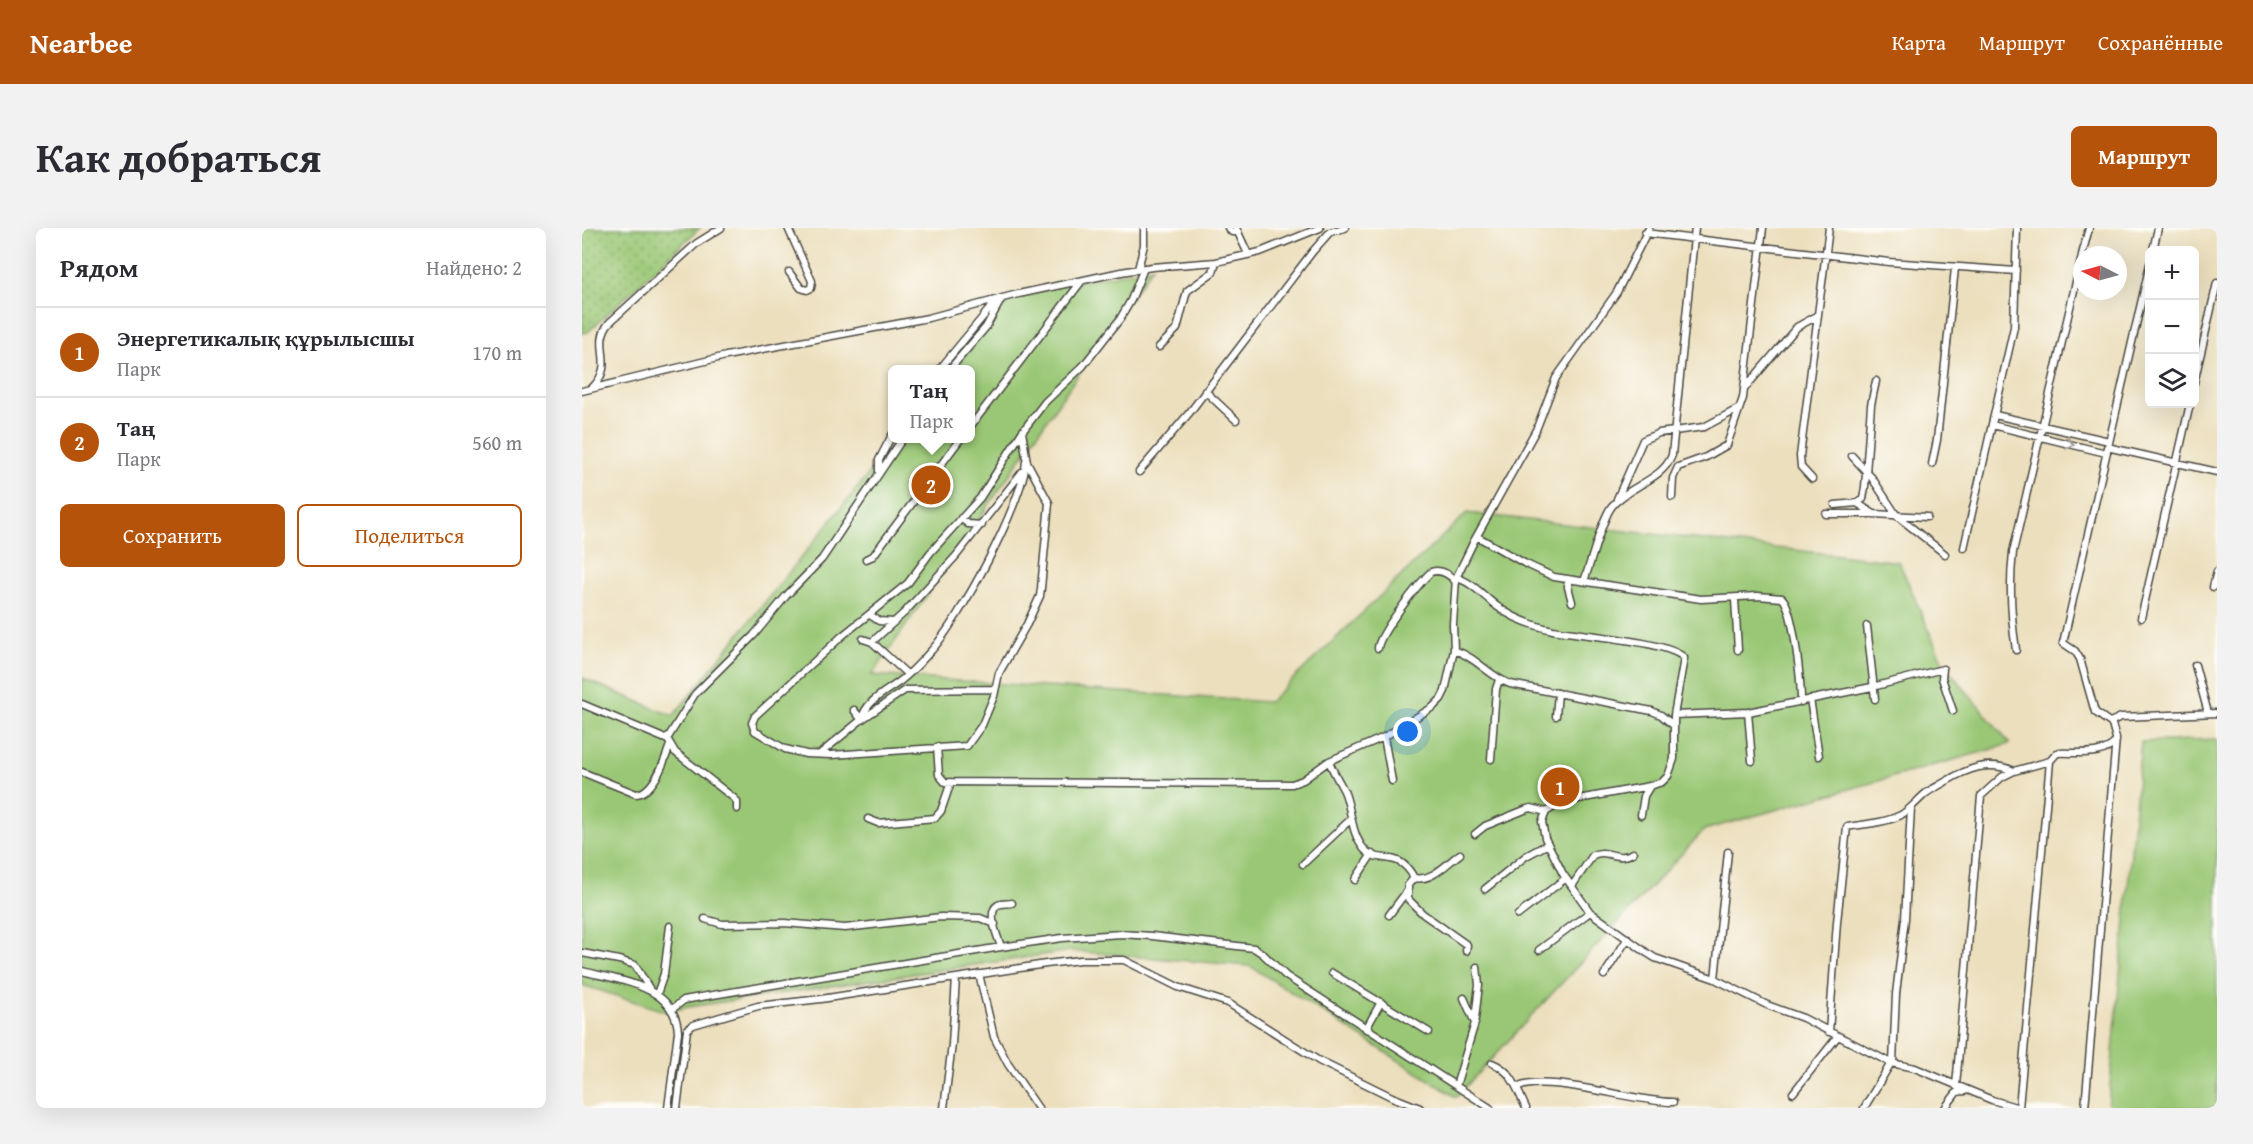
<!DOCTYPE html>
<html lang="ru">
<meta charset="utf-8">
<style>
:root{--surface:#fff;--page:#f2f2f3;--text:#2b2b33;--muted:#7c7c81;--line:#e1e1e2;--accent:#b45309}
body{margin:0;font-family:"Gentium Book Plus",serif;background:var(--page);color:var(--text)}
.controls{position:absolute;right:18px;top:18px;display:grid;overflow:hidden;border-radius:9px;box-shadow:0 6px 24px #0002}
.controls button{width:54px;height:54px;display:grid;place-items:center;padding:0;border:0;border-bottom:2px solid var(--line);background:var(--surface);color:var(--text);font:30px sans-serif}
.compass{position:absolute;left:1491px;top:18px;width:54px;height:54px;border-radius:50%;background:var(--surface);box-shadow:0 6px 24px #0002;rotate:276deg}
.you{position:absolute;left:826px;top:504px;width:21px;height:21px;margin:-15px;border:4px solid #fff;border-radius:50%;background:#1a73e8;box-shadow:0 0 0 9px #1a73e833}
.badge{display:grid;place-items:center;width:39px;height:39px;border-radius:50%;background:var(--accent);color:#fff;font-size:20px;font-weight:700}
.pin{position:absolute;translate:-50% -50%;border:3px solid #fff;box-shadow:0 2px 6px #0006}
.popup{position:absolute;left:306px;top:137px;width:87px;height:78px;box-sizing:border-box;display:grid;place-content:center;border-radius:9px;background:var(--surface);filter:drop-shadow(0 2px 4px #0005);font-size:20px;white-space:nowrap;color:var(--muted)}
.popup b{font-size:22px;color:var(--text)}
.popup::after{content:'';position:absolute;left:50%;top:100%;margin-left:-12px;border:12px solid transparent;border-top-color:var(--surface)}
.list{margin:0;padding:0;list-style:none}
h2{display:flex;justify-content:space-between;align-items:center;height:78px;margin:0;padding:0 24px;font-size:26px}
h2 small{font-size:20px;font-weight:400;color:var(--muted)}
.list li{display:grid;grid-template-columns:39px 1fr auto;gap:18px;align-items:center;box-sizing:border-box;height:90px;padding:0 24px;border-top:2px solid var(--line)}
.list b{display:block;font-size:22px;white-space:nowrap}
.list p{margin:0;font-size:20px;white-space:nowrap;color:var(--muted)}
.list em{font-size:20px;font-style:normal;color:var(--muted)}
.actions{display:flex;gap:12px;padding:18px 24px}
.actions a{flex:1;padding:14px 0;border:2px solid var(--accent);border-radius:9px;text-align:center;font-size:21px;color:var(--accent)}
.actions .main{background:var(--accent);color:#fff}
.icon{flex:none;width:33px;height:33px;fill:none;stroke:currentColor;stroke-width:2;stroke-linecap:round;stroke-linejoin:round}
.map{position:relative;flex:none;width:1635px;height:880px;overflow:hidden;border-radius:9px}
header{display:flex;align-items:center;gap:36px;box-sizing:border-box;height:84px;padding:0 30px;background:var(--accent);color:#fff}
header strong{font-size:28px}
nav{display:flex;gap:33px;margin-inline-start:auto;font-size:21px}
.intro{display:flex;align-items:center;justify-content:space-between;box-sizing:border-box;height:144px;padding:0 36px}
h1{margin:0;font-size:42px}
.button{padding:15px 27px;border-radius:9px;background:var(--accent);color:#fff;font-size:21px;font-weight:700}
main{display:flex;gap:36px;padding:0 36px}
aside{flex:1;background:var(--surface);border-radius:9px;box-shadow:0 6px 24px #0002}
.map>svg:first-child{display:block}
.grass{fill:url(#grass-dots);stroke:#627950;stroke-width:1.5}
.garden{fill:#9ac775;stroke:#627950;stroke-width:1.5}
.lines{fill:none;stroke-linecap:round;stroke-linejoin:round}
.minor-casing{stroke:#484641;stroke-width:9}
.minor{stroke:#fff;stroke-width:6}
.oneway{stroke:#a0a0a0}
</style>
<header>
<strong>Nearbee</strong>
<nav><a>Карта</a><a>Маршрут</a><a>Сохранённые</a></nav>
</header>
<div class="intro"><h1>Как добраться</h1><a class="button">Маршрут</a></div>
<main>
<aside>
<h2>Рядом<small>Найдено: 2</small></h2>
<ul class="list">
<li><span class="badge">1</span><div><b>Энергетикалық құрылысшы</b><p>Парк</p></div><em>170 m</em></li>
<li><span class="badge">2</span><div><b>Таң</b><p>Парк</p></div><em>560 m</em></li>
</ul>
<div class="actions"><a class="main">Сохранить</a><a>Поделиться</a></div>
</aside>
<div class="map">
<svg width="1635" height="880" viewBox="0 0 1635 880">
<defs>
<pattern id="grass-dots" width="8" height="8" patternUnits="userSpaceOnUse" patternTransform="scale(1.5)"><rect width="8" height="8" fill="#9ac775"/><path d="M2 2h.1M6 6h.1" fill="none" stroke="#7ea260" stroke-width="1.8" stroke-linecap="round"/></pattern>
</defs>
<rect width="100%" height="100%" fill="#fdfcf7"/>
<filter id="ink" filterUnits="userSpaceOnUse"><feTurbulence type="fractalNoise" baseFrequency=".0167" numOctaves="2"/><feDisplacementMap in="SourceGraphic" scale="12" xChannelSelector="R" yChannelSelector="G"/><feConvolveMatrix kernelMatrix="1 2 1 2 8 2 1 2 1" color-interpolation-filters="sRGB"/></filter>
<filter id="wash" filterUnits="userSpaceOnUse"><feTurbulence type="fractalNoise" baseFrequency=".008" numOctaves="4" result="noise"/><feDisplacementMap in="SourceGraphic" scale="24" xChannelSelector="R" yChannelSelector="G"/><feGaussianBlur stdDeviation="1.35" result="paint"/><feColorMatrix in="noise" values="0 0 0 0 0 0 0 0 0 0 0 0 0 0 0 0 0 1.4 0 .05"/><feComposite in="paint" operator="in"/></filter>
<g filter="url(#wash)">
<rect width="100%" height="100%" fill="#ecdfbd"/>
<path class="grass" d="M0,0H118L6,104L0,105Z"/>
<path class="garden" d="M570,39L290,447L687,474L885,285L1317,334L1361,435L1428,516L1122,602L874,869L668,738L488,723L106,779L85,784L0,757V450L91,488L315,211L388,210V142L371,141L432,67Z
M1635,511V880H1526L1559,514Z"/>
</g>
<g filter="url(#ink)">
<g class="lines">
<defs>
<path id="minor" d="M206,0L230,53L229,60L225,62L219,60L207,44
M646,0L650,4H656
M654,0L666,26
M1063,5L1307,34L1434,43
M1571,22L1576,0
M1500,27L1507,0
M556,41L562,17V0
M577,119L595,101L605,63L631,44L634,34
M357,142L414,73
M367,142L404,99L420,70
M1612,155L1635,55
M10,160C35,135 9,118 27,95L115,15L139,0
M1163,160L1215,99L1235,88
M0,163L144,128L346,90L432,67L539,44L570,39L634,34L678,24L738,0
M623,163L654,192
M1413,187L1527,213
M1410,197L1524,225
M388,199L499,54
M440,204L445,234L467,275L459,360L458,368L445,396L417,445L412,468L400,497L385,518L249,527L224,526L203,521L173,503L170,495L173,488L260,408L326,355L348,325L398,270L440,204L463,174L501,138L538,91L549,72L562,40
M1525,219L1635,244
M1270,228L1290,250L1315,288L1363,326
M1350,236L1355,212L1373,40
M557,244L608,184L731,23L748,4L763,0
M297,246V232L310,207
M1230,251L1219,239L1218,228L1247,0
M1090,269L1091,250L1096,239L1124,229L1145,217L1161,170L1181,0
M1035,271L1061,212L1077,205L1122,199L1156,181
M1253,277L1275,275
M1244,286H1292L1345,289
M1292,286L1275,275L1281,271L1283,259L1289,177L1294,153
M379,290L386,296L400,297
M896,309L942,335L972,349L1119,371L1176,368L1200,370C1212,380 1219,456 1219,474
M1382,320L1432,99L1435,0
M284,331L291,328L302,313L379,210
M874,350C890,353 903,370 916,379C931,390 953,398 971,402C997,407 1087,413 1102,430L1092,487V531L1086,548L1080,554L1068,558L980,574L964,584L960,594L963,610L981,646L1008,684L1065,725L1073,730L1133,751L1185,777L1221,790L1309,835L1333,840L1410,872L1437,880
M986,351V359L990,374
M1002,353C1009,335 1020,290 1030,278C1046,258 1081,252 1090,227L1113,0
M1631,359L1635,343
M1153,371L1156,422
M288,387L297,393L311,394
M1559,390L1608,176
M1285,398L1293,471
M281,411L290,414L325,446
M290,414L323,384L374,328L440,244
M796,420C797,406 837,355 849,344C859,341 867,346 873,353
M872,422C894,429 907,448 928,456L1070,483L1079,487L1091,497
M1434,422C1429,390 1427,357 1431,324L1500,28
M1613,437L1626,485
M1228,471L1237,528
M0,476L86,512L93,524L153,571L155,574V581
M272,482L279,491
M1166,484L1170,533
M1092,487L1166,484L1290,459L1361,441L1360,450L1371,483
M974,488L976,465
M279,492C285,472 302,465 317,454C328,446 338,435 347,425C377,394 441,275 444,233
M1528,494L1539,489L1635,485
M802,509L810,553
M83,510L87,508L113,466L172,407L204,368L240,331L321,210
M355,519L357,547L363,554L710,556L721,552L747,533L802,509L851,479L859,471L863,463L872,422L871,396L874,350L892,313L954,202L974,150L1035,64L1067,0
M239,525L279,492L323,462L413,461
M909,531L914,461L917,452
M747,533C751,544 757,553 762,563C770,581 768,604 782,621C797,638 817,620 832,650C850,654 865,635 878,626
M0,544L54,566C72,565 83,532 88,517
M1059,587L1062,568L1068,558
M286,591L296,595L353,590L359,583L369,554
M893,606L903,598L945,581L949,580L964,584
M721,636L768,592
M832,650L826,657V671L841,686L885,717L884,723
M773,652L790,626
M990,658L1011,627C1025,620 1035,634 1051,625
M903,661L944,628L966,616
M807,687L825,663
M936,687L984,650
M123,691L140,696L202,695L263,700L359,689L398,690L413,696
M419,719C416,709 404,684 416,677C420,675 426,676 430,675
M957,722L1008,684
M0,725L37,732L53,737L67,760
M0,743C35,752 94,757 96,804L86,880
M750,745L847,804
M397,746L412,809L426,836L456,880
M1022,747L1046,710
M1133,751L1146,624
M75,766L82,746L88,698
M89,782L102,772L113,770L419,719L480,710L539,706L570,708L672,720L681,726L704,748L908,880
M893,791L897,757L895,739
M784,801L799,774
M1247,804L1255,694L1265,599C1283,596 1303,595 1319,587C1329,581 1335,573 1343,566C1349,561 1357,558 1363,554C1386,540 1407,532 1432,543L1468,533
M910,835C931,843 935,862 944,880
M1311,835L1314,766L1323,691L1329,580
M874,858L893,795L882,770
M1374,858L1399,568L1420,549L1432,543
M935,860C961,844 1056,875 1091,874
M1211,865L1256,808
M95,880L104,810L105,802L111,797L176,778L239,771L464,736L498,732H542L596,759L646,775L737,833L810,869L838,880
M362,880L370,816L374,750
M1282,880L1309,835
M1363,880L1375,864L1383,863
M1437,880L1468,533L1475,525C1493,524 1523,529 1534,513
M1503,880L1534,510L1530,496L1513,484L1498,431L1493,423L1481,415L1568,36"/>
</defs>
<use href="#minor" class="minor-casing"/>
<use href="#minor" class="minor"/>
</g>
<defs><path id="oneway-chevron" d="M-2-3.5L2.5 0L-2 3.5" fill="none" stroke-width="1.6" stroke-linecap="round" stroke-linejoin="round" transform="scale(1.5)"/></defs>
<use class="oneway" href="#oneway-chevron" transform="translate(1488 216) rotate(13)"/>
</g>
</svg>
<div class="controls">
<button>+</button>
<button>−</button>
<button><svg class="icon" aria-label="layers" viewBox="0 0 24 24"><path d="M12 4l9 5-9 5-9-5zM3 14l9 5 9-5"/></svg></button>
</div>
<svg class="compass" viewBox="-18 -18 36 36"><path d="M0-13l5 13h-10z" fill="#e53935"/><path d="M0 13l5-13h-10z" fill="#7c7c81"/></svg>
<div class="you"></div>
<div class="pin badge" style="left:978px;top:559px">1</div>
<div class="pin badge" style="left:349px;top:257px">2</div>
<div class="popup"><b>Таң</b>Парк</div>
</div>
</main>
